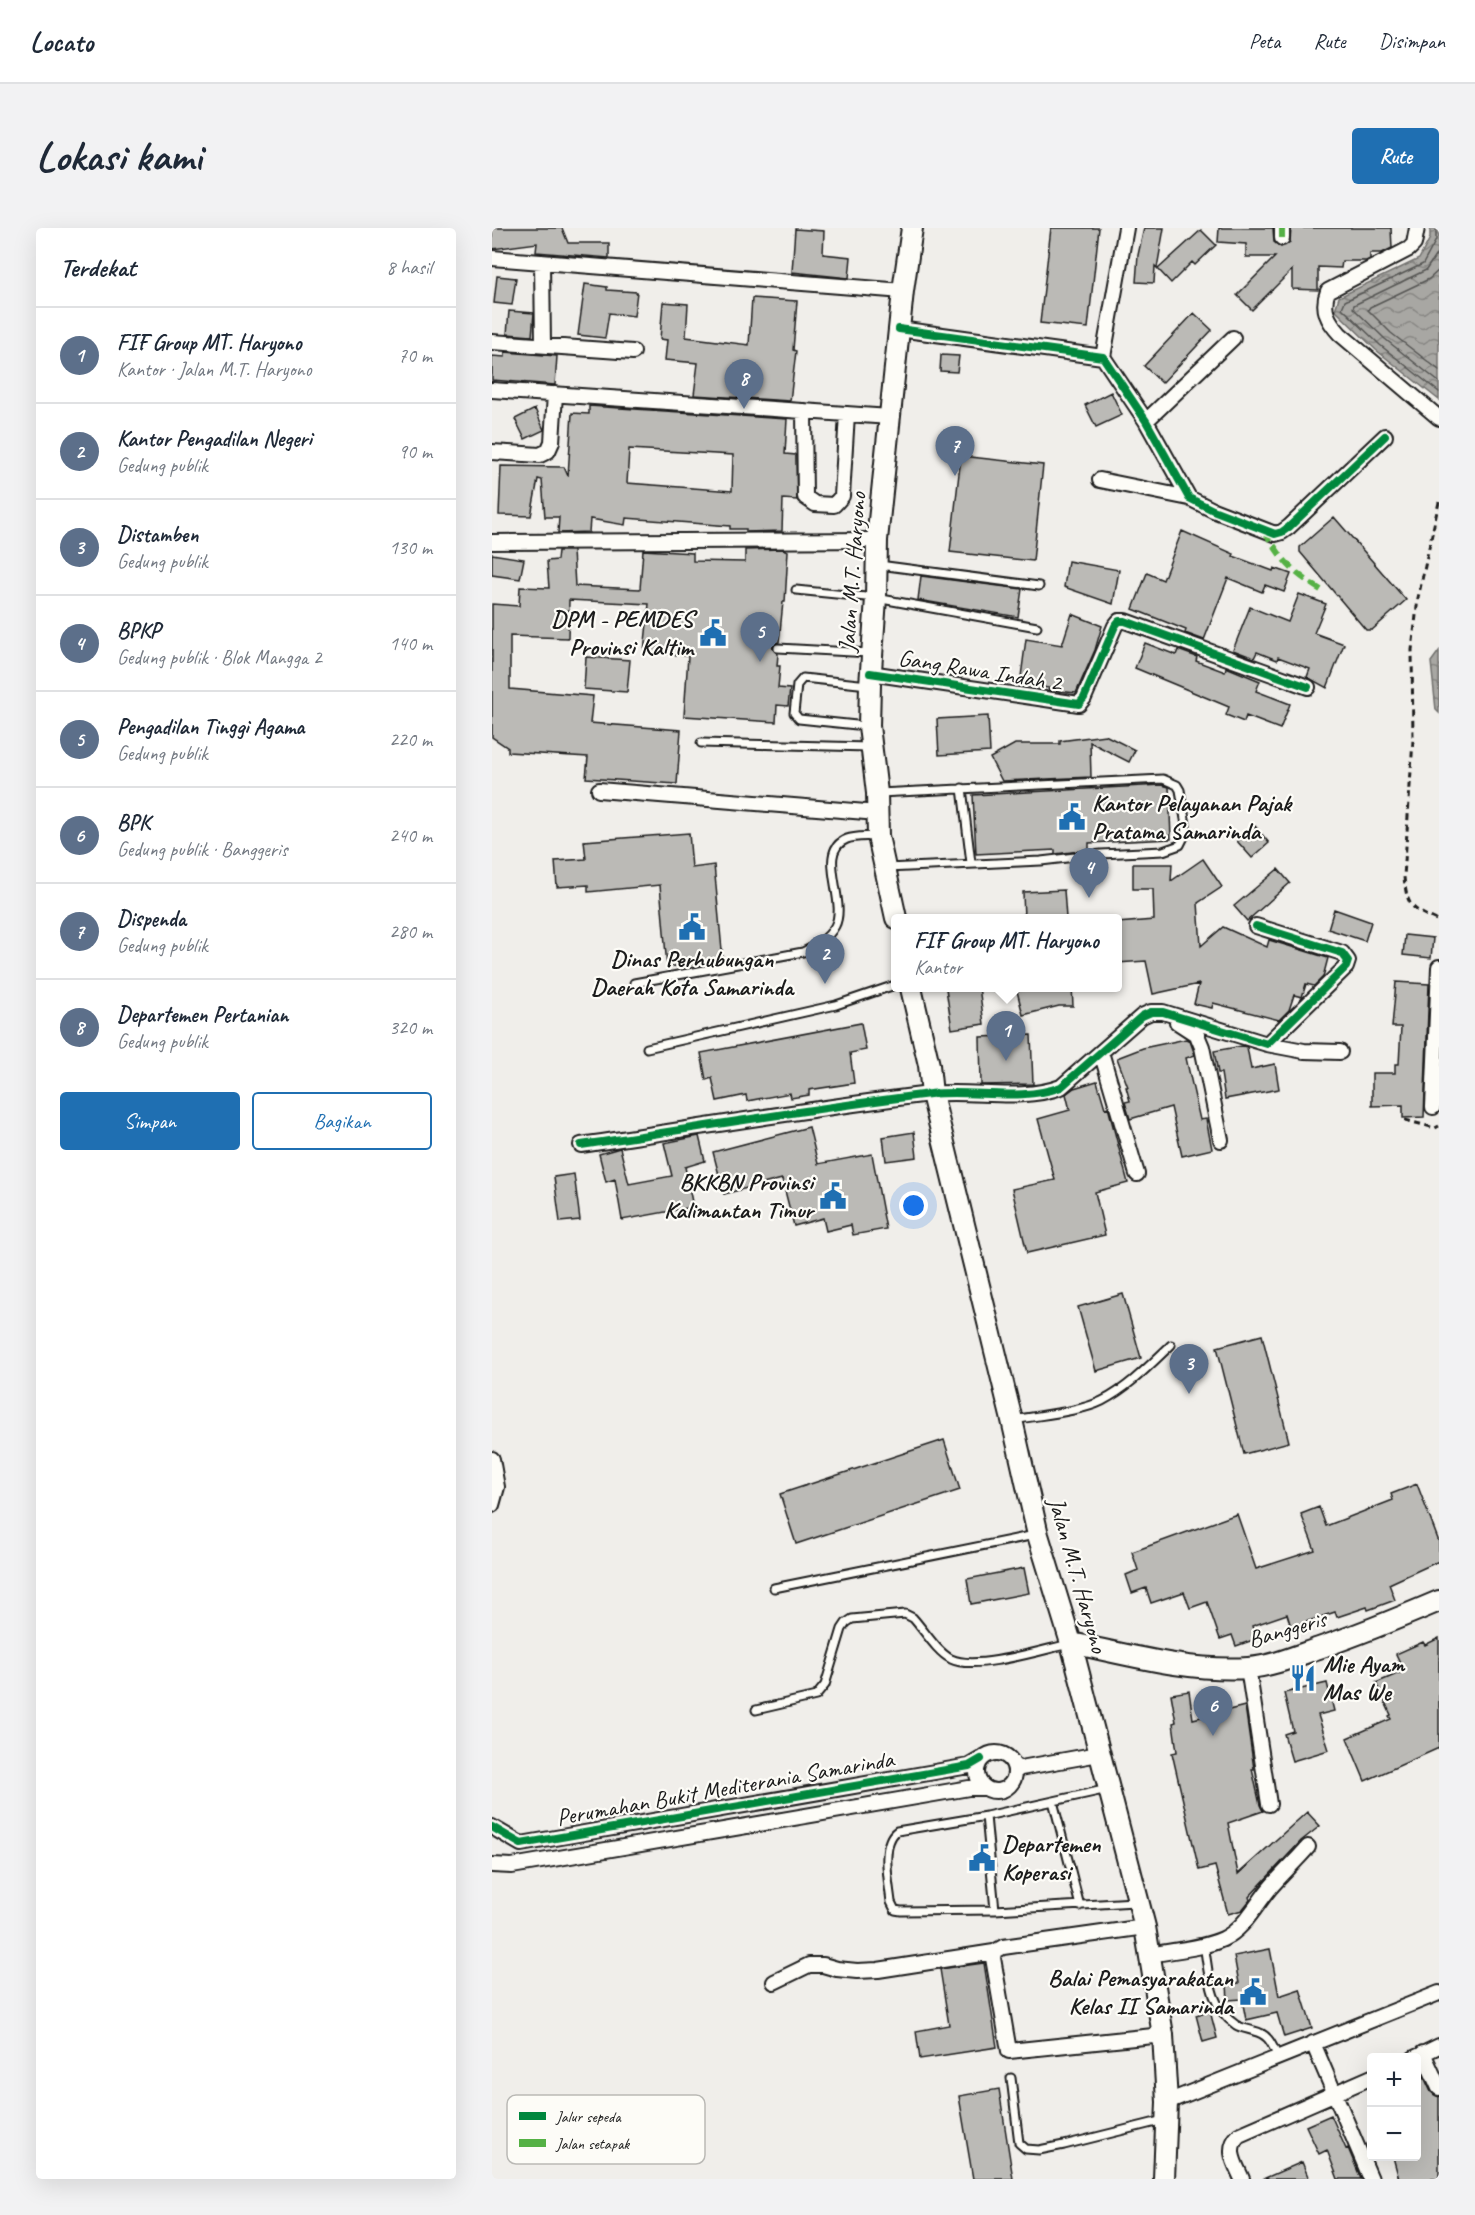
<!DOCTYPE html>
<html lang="id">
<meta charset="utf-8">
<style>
:root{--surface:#fff;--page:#f2f2f3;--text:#1f2937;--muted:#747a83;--line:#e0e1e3;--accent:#1f6fb2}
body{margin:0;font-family:Caveat,sans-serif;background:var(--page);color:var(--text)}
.controls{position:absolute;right:18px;bottom:18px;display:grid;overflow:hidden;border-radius:6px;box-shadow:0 6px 24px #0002}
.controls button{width:54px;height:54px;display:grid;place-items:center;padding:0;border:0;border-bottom:2px solid var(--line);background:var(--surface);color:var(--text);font:30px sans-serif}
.you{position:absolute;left:422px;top:978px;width:21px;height:21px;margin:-15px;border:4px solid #fff;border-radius:50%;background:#1a73e8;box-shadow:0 0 0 9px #1a73e833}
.badge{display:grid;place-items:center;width:39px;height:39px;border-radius:50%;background:var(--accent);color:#fff;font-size:20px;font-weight:700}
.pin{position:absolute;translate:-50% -50px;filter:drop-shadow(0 2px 3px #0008)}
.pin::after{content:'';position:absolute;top:32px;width:21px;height:18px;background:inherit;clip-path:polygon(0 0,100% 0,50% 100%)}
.popup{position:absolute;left:399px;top:686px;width:231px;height:78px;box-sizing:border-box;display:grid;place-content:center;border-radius:6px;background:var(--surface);filter:drop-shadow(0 2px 4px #0005);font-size:20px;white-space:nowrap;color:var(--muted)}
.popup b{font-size:22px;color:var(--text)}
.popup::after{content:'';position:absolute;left:50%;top:100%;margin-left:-12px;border:12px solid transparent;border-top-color:var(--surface)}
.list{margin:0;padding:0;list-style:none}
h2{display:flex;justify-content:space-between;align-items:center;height:78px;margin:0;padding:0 24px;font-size:26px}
h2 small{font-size:20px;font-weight:400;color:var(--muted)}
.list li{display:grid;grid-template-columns:39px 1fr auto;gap:18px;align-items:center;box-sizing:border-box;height:96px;padding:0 24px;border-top:2px solid var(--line)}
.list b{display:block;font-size:22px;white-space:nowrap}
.list p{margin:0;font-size:20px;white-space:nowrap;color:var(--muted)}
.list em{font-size:20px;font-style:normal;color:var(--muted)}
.actions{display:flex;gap:12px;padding:18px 24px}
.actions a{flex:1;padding:14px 0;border:2px solid var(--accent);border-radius:6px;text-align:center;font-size:21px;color:var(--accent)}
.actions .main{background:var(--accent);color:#fff}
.map{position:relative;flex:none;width:947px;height:1951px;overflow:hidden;border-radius:6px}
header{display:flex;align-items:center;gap:36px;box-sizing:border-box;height:84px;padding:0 30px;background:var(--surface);border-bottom:2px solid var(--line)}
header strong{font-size:28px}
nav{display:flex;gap:33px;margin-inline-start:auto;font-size:21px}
.intro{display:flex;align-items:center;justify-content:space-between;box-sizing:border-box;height:144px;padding:0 36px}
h1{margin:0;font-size:42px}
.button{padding:15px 27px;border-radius:6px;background:var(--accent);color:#fff;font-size:21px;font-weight:700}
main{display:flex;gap:36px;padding:0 36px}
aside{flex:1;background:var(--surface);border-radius:6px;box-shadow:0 6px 24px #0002}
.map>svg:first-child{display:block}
.water{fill:url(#water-waves);stroke:#706f6d;stroke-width:1.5}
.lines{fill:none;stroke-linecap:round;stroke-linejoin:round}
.shore{stroke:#545452;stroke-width:1.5}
.building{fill:#bbbab6;stroke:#1c1c1c;stroke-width:1.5;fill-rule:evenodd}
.lane-casing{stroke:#1c1c1c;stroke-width:11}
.street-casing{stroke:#1c1c1c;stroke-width:18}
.secondary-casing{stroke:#1c1c1c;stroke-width:24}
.path{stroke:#1c1c1c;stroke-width:3;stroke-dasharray:6 4.5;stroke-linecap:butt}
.lane{stroke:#fdfcf7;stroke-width:7}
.street{stroke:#fdfcf7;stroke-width:14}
.secondary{stroke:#fdfcf7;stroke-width:20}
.quiet{stroke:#55b145;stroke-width:6;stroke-dasharray:12 6;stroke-linecap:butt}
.cycleway-casing{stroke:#fdfcf7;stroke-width:11}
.cycleway{stroke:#00873e;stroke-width:8}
.labels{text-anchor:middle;stroke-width:4.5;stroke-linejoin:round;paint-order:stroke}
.street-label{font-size:24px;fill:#1c1c1c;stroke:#fdfcf7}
.poi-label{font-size:24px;font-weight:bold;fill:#1c1c1c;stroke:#fdfcf7;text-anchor:end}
.key{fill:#fdfcf7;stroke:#bab9b5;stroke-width:1.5}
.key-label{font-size:16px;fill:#1c1c1c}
</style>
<header>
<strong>Locato</strong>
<nav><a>Peta</a><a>Rute</a><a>Disimpan</a></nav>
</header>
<div class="intro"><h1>Lokasi kami</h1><a class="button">Rute</a></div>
<main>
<aside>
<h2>Terdekat<small>8 hasil</small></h2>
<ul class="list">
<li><span class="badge" style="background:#5c6f8a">1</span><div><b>FIF Group MT. Haryono</b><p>Kantor · Jalan M.T. Haryono</p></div><em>70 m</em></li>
<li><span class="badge" style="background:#5c6f8a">2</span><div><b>Kantor Pengadilan Negeri</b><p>Gedung publik</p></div><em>90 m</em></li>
<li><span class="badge" style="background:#5c6f8a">3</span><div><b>Distamben</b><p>Gedung publik</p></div><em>130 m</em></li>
<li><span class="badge" style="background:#5c6f8a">4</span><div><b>BPKP</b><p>Gedung publik · Blok Mangga 2</p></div><em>140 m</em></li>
<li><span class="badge" style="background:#5c6f8a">5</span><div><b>Pengadilan Tinggi Agama</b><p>Gedung publik</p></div><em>220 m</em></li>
<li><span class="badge" style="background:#5c6f8a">6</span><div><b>BPK</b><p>Gedung publik · Banggeris</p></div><em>240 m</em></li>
<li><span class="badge" style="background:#5c6f8a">7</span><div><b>Dispenda</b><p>Gedung publik</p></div><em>280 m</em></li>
<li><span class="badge" style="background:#5c6f8a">8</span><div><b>Departemen Pertanian</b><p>Gedung publik</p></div><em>320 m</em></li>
</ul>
<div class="actions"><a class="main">Simpan</a><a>Bagikan</a></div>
</aside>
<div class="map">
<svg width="947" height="1951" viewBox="0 0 947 1951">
<defs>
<pattern id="water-waves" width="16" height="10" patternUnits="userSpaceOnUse" patternTransform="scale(1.5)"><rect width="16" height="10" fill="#a8a7a3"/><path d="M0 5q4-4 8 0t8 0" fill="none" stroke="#888784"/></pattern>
</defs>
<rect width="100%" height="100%" fill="#f0eeea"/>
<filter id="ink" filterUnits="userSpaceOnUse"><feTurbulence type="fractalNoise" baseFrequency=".0167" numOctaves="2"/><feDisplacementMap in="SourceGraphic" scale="12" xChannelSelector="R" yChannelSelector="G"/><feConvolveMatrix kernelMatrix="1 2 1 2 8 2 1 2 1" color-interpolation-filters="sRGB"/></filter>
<g filter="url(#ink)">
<path class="water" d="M938,0H947V172L884,122L843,82L847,69L927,31L938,10Z
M947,423V485L944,482L939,434Z"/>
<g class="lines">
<path class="shore" d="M944,0V12L931,36L853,73L850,80L888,117L947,164
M947,22L934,42L862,77L861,80L893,111L947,154
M947,42L937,51L878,79L876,82L899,105L947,142"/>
</g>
<path class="building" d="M0,0H70L76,15H117V30L44,24L45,15L0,21Z
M559,0H607L596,100L548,95Z
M652,0H672L665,40L663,38L662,55L644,54L646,27Z
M727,0H781L782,14L789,19L798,14L799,0H899L900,20L890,25H878V31L874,33H850L849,40L826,39V62L800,61V42L760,82L745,67L783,29H754V16L726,14Z
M303,1L332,3L331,26L359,29L357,50L300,44Z
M709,2L724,17L703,37L700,34L679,55L666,41Z
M5,48L24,50L20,77L2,75Z
M93,56L115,59V62L145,64L142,88L117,85L113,110L86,107Z
M260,70L305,73L301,122L304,123L298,173L202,167L206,135L173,132L175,112L168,111L171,74L196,76L194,109L257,117Z
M17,83L42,85L40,108L15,106Z
M702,85L720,102L670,155L652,138Z
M13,124L65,128L63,157L0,152V128L13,129Z
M449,127L467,128L465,144L448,143Z
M619,164L630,187L604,199L593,177Z
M97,178L295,191L293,226L304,227L305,272L291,271L290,303L254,304V301H238V298L134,290L133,297L98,291L97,304L66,305L67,289H53L50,252L46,251L39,288L7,287L9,238L72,239L76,248L80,185L97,186ZM137,221L241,227L240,263L135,255Z
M43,181L52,202L33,211L23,191Z
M469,228L551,237L541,333L458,324Z
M842,289L914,372L880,402H874L808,324V319Z
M690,303L742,326L741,328L781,343L782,340L799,346L792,364L773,357L770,364L736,350L712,412L693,405L694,402L641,381L655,345L671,352Z
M290,321L296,323L293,374H291L287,414L283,415L280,420L286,426L285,438H288L286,460L298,461L296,478L285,477L284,494L192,488L196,428L152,424L157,376L77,372L76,410L18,408V461L101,468L98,495L189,502L185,556L94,550L96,529L16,524V520L0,509V376L27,378L28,359L57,360L55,333L65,332L66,323H81L83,358L148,361L151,322L201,325V333L253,334V322Z
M0,326L32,331L28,351L0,347Z
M576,333L627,342L621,376L572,359Z
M429,348L530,361L526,389L426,372Z
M807,366L834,376L822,405L852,416L835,460L815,449L818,441L786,429L785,432L765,424L762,430L741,422L758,379L796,394Z
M580,386L610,398L603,422L584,465L556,462L557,460L528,456L534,411L570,417Z
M653,415L684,427L686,422L705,429L704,433L733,444L734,439L768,453L764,463L798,476L788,501L754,488L752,494L734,487L737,479L643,440Z
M94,429L138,432L135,464L92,461Z
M496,488L498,524L447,527L445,491Z
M613,507L643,522L637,534L598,514L599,549L510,553L498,530L523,516H568V513Z
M670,557L677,559L679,611L597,615V622L563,626V622L484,626L481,567Z
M763,598L777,615L760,630L745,613Z
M197,605L200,640L222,637L231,733L175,739L168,657L96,664V657L65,659L63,633L94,631L92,613Z
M711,631L730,659L706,675L709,718L731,699L775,719L777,712L836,730L831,749L822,758L814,756L810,769L802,767L797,782L787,792L721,775L720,780L702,776L707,756L661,766L654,733L625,735V695L662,692L661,661H641V636H680L679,653Z
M786,641L798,655L755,693L742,678Z
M572,662L574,690H532L531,664Z
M842,681L879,694L873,713L836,701Z
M913,707L941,710L939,730L911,727Z
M904,754L937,756L932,889L911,890V877L880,878V845H903V836H907L909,799H900Z
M467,759H487L492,796L460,801L454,761Z
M524,759H580L581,778H567L531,787Z
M369,795L374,822L358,825L362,855L317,862V867L299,870L298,865L255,873L254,867L225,873L220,850L214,852L209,825Z
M539,807L541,856L489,857L488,809Z
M694,811L698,813L703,827L694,830L708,892L714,891L720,921L690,928L679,879L638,891L633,874L638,873L634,859H636L625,830L651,820Z
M750,818L755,819L759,841L783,836L787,861L733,871L729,845H726L722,823Z
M605,853L613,880L616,879L636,955L603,964L613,1007L535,1025L520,961L563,952L546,891L578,882L574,866L582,860Z
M317,899L326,936L380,926L394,1001L361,1007L359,997L334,1003L331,990L302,998L290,951L232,966L221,924Z
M422,904L425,929L394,933L391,909Z
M207,908L213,933L193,939L201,979L130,992L123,951L114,954L107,926L128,920L137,956L180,948L172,915Z
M82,946L88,992L68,994L62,949Z
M631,1066L649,1130L604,1143L586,1079Z
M770,1107L797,1214L752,1226L725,1119Z
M452,1212L468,1262L304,1316L288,1266Z
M925,1256L947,1314V1333L897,1356L903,1372L876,1382L875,1379L845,1389L843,1384L799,1399L795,1386L760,1398L764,1411L744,1418L740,1407L728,1411L715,1374L698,1380L692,1364L659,1375L654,1360L640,1365L634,1347L646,1342L640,1324L745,1286L764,1341L823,1322L809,1286L827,1279L834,1298L901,1272L899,1266Z
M532,1340L537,1365L479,1376L475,1351Z
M947,1410V1520L873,1553L855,1510L899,1491L897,1488L899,1487L884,1455L912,1443L904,1426L931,1414L933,1417Z
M835,1455L842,1483L826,1487L837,1522L800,1533L792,1506L801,1503L792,1465Z
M697,1463L701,1491L753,1478L762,1541H760L768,1577L771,1583L736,1595L746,1646L815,1584L828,1598L809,1613L757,1669L758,1672L750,1682L736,1686L723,1638L707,1642L680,1525L685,1524L681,1495L684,1494L679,1466Z
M778,1721L787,1768L808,1761L820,1800L792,1809L785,1785L754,1792L750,1771L736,1772L735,1756L747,1755L742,1728Z
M492,1735L505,1819L428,1831L424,1803L457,1797L448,1741Z
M718,1783L725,1810L711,1814L704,1787Z
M931,1847L939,1864L947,1869V1951H907L901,1929H924V1849Z
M507,1861L521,1951H481L467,1868Z
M839,1887L854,1921L856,1920L869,1951H846L835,1922L827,1926L814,1898Z
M810,1934L817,1951H771Z"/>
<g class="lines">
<defs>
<path id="lane" d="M387,337L547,358
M304,362L384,370L545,399
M286,420L378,425
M374,498L307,491L302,485L305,457L311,450L376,457
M209,515L378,519
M470,560L479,635
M387,565L671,551L685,557L688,562L694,597L693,607L688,617L671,623L609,626L549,633L394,640
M142,755L311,724C323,718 336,711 343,698C356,673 323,623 355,611C363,608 375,609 384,608
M155,820L344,777L403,757
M522,1192C547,1187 588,1184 610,1173C636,1160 658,1137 679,1117
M282,1360L543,1307
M264,1482L324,1468L333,1457L350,1401L354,1395L360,1391L413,1386L421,1390C432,1402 444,1423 459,1431C483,1443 550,1422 577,1416
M616,1561L494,1588L405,1603C388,1615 397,1655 399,1674L403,1682L409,1683L503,1682L643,1674
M561,1573L588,1678
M494,1588L503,1682
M712,1716C717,1746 717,1779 744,1797C749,1800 756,1801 762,1803C777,1806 780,1817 786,1829
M519,1850L527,1915L534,1921L547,1922L572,1917L672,1892"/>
<path id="street" d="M790,0V10
M925,0L922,16L917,21L836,63C829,81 836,93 848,106L947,190
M0,30L411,63
M50,34L51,117
M407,101L611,129L654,193L697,270L721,282L783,306L790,304L797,299L893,208
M0,114L141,124
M611,129L634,0
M0,162L398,189
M312,183L313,269L323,276L342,277L350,268L355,186
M654,193L741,110
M0,224L48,227L56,223L60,214L63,166
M608,252L697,270
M0,314L385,312
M378,445L587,476L592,470L623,398L627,393H633L816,459
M107,562L386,585
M685,794L705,807L710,819L729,912
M775,816L812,823L848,824
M609,824L645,946
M941,879L947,739
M89,917C205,900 321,880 438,866C481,861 528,874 569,859L650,788L659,784H671L775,816L854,739L856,733L850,725L764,698
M0,1231L5,1259L0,1277
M756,1440L777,1576
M485 1544a19 19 0 1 1 38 0a19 19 0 1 1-38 0Z
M523,1541L607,1526
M0,1599L29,1616L477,1538L489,1531
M0,1637L20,1638L477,1560H493
M653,1699L511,1719L502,1724L501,1730L517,1823L671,1807
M658,1727C681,1722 709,1721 731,1711C752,1701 763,1678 778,1660C790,1646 804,1633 816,1619
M282,1754L317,1737H331L345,1741L365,1743L386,1742L502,1724
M821,1815L879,1951
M931,1825L947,1860
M922,1830L947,1818
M675,1874L947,1765
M750,1951C743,1935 733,1921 747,1907L880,1849"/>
<path id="secondary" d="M404,690L386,608L385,565L377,498L378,457L384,370L385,312L411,63L420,0
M419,760L437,837L440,866L520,1192L546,1307L579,1415L653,1699L671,1807L675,1874L672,1951
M579,1415C637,1427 697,1444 756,1440C781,1438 804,1428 827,1420C868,1406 907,1390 947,1373"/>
</defs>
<use href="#lane" class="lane-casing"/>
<use href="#street" class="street-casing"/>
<use href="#secondary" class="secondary-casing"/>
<path class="path" d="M947,274L926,370L920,422L921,512L912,649C915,679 919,681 947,693
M913,892L943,900L947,898"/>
<use href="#lane" class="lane"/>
<use href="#street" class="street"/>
<use href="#secondary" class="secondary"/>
<path class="quiet" d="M790,0V10
M772,302C792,335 799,343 832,364"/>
<defs>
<path id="cycleway" d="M407,101L611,129L654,193L697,270L721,282L783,306L790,304L797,299L893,208
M378,445L587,476L592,470L623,398L627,393H633L816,459
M89,917C205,900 321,880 438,866C481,861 528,874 569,859L650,788L659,784H671L775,816L854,739L856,733L850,725L764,698
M0,1599L29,1616L477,1538L489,1531"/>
</defs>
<use href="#cycleway" class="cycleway-casing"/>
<use href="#cycleway" class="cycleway"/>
</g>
</g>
<defs>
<symbol id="civic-bare" viewBox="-9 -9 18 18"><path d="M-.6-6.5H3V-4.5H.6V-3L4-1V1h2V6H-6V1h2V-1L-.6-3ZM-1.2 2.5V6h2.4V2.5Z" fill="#1f6fb2" stroke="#fdfcf7" stroke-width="2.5" paint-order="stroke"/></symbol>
<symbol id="restaurant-bare" viewBox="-9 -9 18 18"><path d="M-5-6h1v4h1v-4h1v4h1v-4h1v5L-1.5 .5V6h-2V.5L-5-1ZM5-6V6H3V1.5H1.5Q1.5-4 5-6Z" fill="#1f6fb2" stroke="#fdfcf7" stroke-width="2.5" paint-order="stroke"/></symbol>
</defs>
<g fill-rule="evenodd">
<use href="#civic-bare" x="202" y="386" width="38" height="38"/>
<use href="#civic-bare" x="561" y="570" width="38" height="38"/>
<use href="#civic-bare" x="181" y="680" width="38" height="38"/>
<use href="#civic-bare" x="322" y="949" width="38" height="38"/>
<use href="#restaurant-bare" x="792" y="1431" width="38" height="38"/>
<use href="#civic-bare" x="471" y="1611" width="38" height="38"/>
<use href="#civic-bare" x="742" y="1745" width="38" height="38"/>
</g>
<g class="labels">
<g class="street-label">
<text transform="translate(360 344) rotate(-86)" y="8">Jalan M.T. Haryono</text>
<text transform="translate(488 442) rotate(9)" y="8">Gang Rawa Indah 2</text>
<text transform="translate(586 1347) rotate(74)" y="8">Jalan M.T. Haryono</text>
<text transform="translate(795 1401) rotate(-16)" y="8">Banggeris</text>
<text transform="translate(233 1560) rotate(-10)" y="8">Perumahan Bukit Mediterania Samarinda</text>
</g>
<g class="poi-label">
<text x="201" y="399">DPM - PEMDES<tspan x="201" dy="28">Provinsi Kaltim</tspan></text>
<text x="600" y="583" text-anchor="start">Kantor Pelayanan Pajak<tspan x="600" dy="28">Pratama Samarinda</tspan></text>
<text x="200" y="739" text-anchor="middle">Dinas Perhubungan<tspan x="200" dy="28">Daerah Kota Samarinda</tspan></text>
<text x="321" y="962">BKKBN Provinsi<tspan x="321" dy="28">Kalimantan Timur</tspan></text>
<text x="831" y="1444" text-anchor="start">Mie Ayam<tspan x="831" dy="28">Mas We</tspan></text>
<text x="510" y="1624" text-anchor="start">Departemen<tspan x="510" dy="28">Koperasi</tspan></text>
<text x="741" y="1758">Balai Pemasyarakatan<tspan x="741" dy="28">Kelas II Samarinda</tspan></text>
</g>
</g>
<rect x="15" y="1867" width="198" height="69" rx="9" class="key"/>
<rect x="27" y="1884" width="27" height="8" fill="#00873e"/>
<rect x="27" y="1911" width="27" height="8" fill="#55b145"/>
<g class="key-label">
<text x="64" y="1894">Jalur sepeda</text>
<text x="64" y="1921">Jalan setapak</text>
</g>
</svg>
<div class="controls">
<button>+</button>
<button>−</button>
</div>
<div class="you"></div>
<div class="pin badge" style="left:514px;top:833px;background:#5c6f8a">1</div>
<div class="popup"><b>FIF Group MT. Haryono</b>Kantor</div>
<div class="pin badge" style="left:333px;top:756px;background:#5c6f8a">2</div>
<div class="pin badge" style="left:697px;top:1166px;background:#5c6f8a">3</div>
<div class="pin badge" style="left:597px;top:670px;background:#5c6f8a">4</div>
<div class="pin badge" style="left:268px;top:434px;background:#5c6f8a">5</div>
<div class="pin badge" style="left:721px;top:1508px;background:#5c6f8a">6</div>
<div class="pin badge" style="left:463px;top:248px;background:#5c6f8a">7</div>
<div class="pin badge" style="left:252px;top:181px;background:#5c6f8a">8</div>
</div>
</main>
